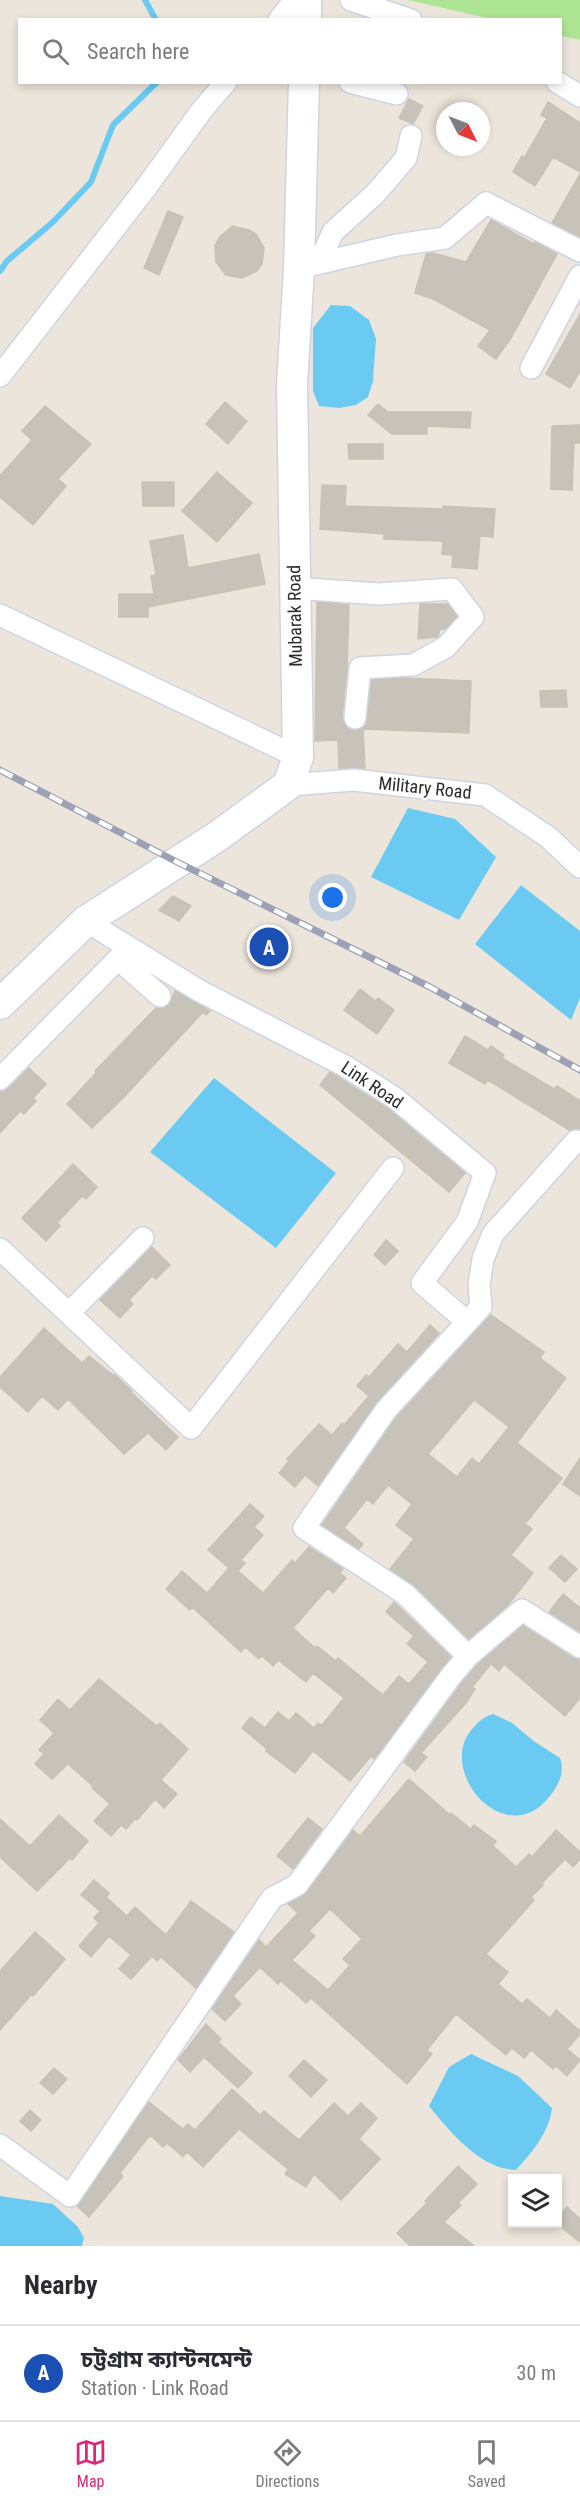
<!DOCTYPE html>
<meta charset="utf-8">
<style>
:root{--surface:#fff;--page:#f7f7f7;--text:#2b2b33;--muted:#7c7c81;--line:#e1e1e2;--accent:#db2777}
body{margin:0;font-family:"Roboto Condensed","Noto Sans Bengali",sans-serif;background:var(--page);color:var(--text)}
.controls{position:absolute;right:18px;bottom:18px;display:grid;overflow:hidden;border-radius:0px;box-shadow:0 3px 9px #0003}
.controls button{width:54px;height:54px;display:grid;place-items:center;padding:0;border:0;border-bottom:2px solid var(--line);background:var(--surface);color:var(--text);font:30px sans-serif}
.compass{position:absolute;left:436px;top:102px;width:54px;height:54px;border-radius:50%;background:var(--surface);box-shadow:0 3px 9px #0003;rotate:132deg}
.you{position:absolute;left:333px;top:898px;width:21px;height:21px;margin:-15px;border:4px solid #fff;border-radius:50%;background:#1a73e8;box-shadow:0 0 0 9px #1a73e833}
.badge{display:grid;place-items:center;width:39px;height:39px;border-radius:50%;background:var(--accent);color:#fff;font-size:20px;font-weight:700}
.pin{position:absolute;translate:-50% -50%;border:3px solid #fff;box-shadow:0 2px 6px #0006}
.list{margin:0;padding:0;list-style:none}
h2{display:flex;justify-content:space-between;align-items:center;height:78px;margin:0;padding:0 24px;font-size:26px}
h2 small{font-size:20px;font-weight:400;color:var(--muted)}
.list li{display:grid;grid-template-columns:39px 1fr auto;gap:18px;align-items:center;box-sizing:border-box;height:96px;padding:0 24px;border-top:2px solid var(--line)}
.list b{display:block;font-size:22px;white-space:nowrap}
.list p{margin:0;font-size:20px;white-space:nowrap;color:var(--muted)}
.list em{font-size:20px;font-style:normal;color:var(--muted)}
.icon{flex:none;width:33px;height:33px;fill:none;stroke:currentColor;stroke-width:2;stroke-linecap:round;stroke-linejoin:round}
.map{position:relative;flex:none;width:580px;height:2246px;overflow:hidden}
.search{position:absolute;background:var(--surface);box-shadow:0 3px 9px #0003;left:18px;right:18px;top:18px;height:66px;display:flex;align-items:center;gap:15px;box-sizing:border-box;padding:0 21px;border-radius:0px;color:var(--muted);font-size:22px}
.sheet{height:174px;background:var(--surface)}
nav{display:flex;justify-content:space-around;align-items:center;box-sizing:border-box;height:84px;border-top:2px solid var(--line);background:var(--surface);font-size:16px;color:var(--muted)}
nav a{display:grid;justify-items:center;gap:3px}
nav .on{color:var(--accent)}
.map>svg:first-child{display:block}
.green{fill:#aee595}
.water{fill:#6acaf2}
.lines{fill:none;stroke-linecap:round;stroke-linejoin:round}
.stream{stroke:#6acaf2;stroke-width:6}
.building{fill:#c7c3ba;stroke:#c8c2b5;stroke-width:1.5;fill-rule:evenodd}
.street-casing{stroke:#d0d3e3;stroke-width:24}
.secondary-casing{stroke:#d0d3e3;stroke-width:33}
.street{stroke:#fff;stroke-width:21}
.secondary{stroke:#fff;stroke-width:30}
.rail-casing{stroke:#9ea0b5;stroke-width:7}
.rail{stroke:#fff;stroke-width:4.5;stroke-dasharray:14;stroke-linecap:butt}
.labels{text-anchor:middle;stroke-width:4.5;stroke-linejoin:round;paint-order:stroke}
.street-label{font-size:18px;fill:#2a2a2a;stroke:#fff}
</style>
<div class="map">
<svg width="580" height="2246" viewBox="0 0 580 2246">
<rect width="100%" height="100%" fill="#ece5db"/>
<path class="green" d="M408,0H580V40L561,36L560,20L491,19Z"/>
<path class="water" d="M331,305L350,306L369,320L376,339L373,381L368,397L356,405L339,408L319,406L313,391V328Z
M408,808L455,819L496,857L459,920L371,877Z
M521,885L580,931V998L571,1020L475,944Z
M214,1078L336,1173L276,1248L150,1152Z
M493,1714L512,1723L535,1742L560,1758C565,1773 559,1784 550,1796C505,1854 433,1768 474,1727C479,1721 485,1716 493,1714Z
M471,2054L518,2076L552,2108C549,2133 532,2152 516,2170C508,2169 499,2168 492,2164C469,2154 444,2125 429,2106L449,2067Z
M0,2196L53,2204L78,2227L84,2238L82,2246H0Z"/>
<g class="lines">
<path class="stream" d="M145,0L156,20
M0,271L7,261L53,222L91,182L113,125L157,82"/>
</g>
<path class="building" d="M409,99L423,106L413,124L399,118Z
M548,102L580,123V172L553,157L535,186L513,172L522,156L524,158L547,118L541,115Z
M580,174V237L552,223Z
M168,211L183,217L159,275L144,268Z
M491,220L534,244L535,242L557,254L511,338L496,359L478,346L490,330L433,299L415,293L426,254L433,253L466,262Z
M232,226L249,230L256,234L264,248L262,264L257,271L242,278L226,275L216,262L215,246L219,238Z
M580,314V371L570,388L546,374Z
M225,402L247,421L228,444L206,424Z
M378,404L388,412H471L470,428L427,426V434H392L368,415Z
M45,406L91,444L58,479L66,486L33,525L0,497V476L32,440L22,431Z
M580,425V443H574L572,490L551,489L552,426Z
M348,444H383V459H349Z
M217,472L252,503L217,542L182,511Z
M142,482H174V506H143Z
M322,485L346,486L345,506L443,509V506L495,509L493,537L480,536L477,569L452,567L453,555L442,554L443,541L384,539V534L320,529Z
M183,535L188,568L259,554L265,584L148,607V617H119V594H154L151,576L156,575L150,541Z
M317,602L349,605L347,669L342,717L347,728L360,730L366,725L372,680L403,678L471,681L469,733L363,729L365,768H339L338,740L315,741Z
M420,604H448L457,616L445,629H440L438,637L418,639Z
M566,690L567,707H541L540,691Z
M173,896L191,906L179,921L159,910Z
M360,989L376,1001L378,998L394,1010L377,1034L344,1010Z
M175,991L210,1011L206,1015L203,1012L123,1098L92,1128L67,1104L96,1073L95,1071L156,1008H164L169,1005Z
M465,1036L488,1050L491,1046L504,1055L502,1058L554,1089L557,1086L580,1101V1129L569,1130L488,1080L485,1084L449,1063Z
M29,1068L46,1084L33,1098L36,1101L24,1114L20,1111L0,1133V1092L9,1088Z
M330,1072L387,1108L465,1173L449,1192L320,1085Z
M73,1164L97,1187L86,1199L82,1196L57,1223L60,1226L46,1241L22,1218Z
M386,1240L398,1251L385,1265L374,1255Z
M152,1247L170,1265L156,1279L152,1276L129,1300L133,1304L120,1318L100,1300Z
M491,1315L544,1352L540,1358L566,1378L517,1443L562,1478L525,1524L532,1529L511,1555L533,1573L507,1606L469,1639L414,1585L390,1569L414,1539L396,1525L412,1504L388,1485L373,1504L367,1499L344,1528L363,1544L359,1549L322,1525L396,1418ZM474,1400L509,1427L479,1464L472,1458L457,1477L428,1454Z
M430,1325L439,1333L376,1403L318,1486L305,1475L295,1487L279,1473L289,1461L287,1459L319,1424L332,1435L342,1423L344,1425L369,1396L357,1386L366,1375L369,1377L398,1344L407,1352Z
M44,1328L82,1363L89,1356L113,1375L114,1374L132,1391L131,1392L178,1437L166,1450L148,1433L124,1454L68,1399L58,1410L42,1396L28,1412L0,1387V1377Z
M580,1458V1496L563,1484Z
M250,1504L264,1516L254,1527L263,1535L241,1560L245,1563L238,1571L263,1593L292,1560L295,1563L309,1547L343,1569L340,1573L346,1578L333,1593L328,1588L293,1628L315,1648L317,1646L336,1661L338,1658L383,1695L399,1676L409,1684L428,1662L407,1644L414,1636L386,1612L394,1602L451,1657L374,1759L371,1756L350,1781L313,1751L295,1773L266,1751L267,1749L242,1728L251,1717L265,1728L278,1712L289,1721L296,1713L314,1728L318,1723L322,1725L344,1698L313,1673L306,1682L278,1660L273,1666L262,1656L259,1659L245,1647L241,1652L192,1607L190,1610L166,1589L182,1571L207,1593L229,1568L208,1550Z
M561,1555L577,1569L565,1582L549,1568Z
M563,1594L580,1608V1632L549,1612Z
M523,1626L573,1658L580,1660V1698L565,1716L504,1664L499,1671L491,1664L472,1687L475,1689L466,1703L421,1753L427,1757L415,1771L404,1762L461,1684L477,1665Z
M99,1679L157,1726L160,1723L188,1749L161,1780L177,1794L164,1808L155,1799L137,1820L135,1819L126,1829L121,1825L111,1836L94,1821L110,1804L92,1788L94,1787L68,1764L52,1779L35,1764L44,1754L39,1750L54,1733L40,1720L58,1699L70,1710Z
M409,1779L450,1815L451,1813L471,1829L474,1825L496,1841L493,1846L516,1867L529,1854L532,1857L556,1830L580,1852V1859L573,1867L565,1859L542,1883L543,1885L531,1897L534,1900L486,1954L508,1972L498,1984L522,2004L527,1999L550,2018L556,2010L580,2031V2034L567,2049L580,2060L567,2076L556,2066L553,2069L531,2050L524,2058L512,2048L506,2055L456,2014L427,2050L432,2054L407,2084L311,1998L306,2003L281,1981L278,1984L260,1967L233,1996L241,2004L225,2021L212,2009L259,1940L266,1947L298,1913L288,1904L307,1893L353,1830L360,1836ZM330,1909L362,1939L343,1959L350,1965L328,1990L292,1960L315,1936L309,1931Z
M59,1815L88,1841L72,1860L70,1858L37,1891L0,1857V1819L30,1846Z
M308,1818L322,1829L293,1869L277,1856Z
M94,1880L109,1893L106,1897L127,1916L135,1907L166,1935L191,1901L234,1932L196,1988L161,1957L157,1961L152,1956L131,1979L119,1969L131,1955L109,1936L91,1957L79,1946L99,1923L94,1918L100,1911L81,1895Z
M35,1932L65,1959L33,1996L31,1995L0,2030V1971Z
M206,2024L221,2039L218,2042L252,2073L238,2088L204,2057L190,2072L178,2060Z
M304,2060L327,2080L311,2097L289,2076Z
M54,2068L67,2079L53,2094L40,2083Z
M232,2089L260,2115L264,2111L299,2140L334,2103L348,2116L361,2103L377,2118L359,2139L380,2159L341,2200L314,2174L306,2187L285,2174L288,2169L239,2129L203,2167L187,2152L183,2157L167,2143L163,2147L150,2135L120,2173L123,2176L89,2217L77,2206L149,2102L183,2129L188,2124L195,2130Z
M30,2110L41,2120L31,2131L20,2121Z
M458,2166L477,2184L458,2203L461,2205L444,2222L474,2246H410L397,2233L427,2203L425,2201Z
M567,2207L580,2219V2242L556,2223L558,2218Z"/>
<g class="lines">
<defs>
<path id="street" d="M351,0L411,20
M279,20L295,0
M350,82L397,94
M557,82L580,96
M319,263L333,232L376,193L406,158L411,136
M299,268L397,245L445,238L486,203L580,251
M531,368L580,276
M0,376L145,189L202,110L226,82
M294,588L379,594L452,589L473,617L446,647L413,665L360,668L355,718
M0,615L298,757
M288,785L354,780L485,795L548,837L580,867
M86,921L198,990L345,1066L395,1098L485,1173L467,1222L422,1283L466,1321
M0,1079L118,959L160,996
M0,1249L191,1428L393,1168
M69,1313L143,1238
M468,1656L405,1594L304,1528L386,1410L481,1307L479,1285L483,1259L493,1234L576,1141
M0,2145L70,2196L272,1898L297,1885L451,1676L468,1656L522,1610L580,1647"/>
<path id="secondary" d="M306,20V0
M0,1004L86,921L218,836L288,785L298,757L292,385L299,268L304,82"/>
</defs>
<use href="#street" class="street-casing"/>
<use href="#secondary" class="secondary-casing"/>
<use href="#street" class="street"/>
<use href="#secondary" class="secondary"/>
<defs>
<path id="rail" d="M0,770L177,862L430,987L580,1070"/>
</defs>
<use href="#rail" class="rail-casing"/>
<use href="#rail" class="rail"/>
</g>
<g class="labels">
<g class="street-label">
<text transform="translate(295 616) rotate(-91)" y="6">Mubarak Road</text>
<text transform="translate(425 788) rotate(6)" y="6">Military Road</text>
<text transform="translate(372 1085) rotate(34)" y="6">Link Road</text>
</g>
</g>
</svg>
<div class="controls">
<button><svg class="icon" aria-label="layers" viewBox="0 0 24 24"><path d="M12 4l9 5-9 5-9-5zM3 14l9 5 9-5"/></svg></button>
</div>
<svg class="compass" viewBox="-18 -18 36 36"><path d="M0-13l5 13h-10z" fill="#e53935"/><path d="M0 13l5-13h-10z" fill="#7c7c81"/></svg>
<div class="you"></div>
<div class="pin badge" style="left:269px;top:947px;background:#1a4fb4">A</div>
<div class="search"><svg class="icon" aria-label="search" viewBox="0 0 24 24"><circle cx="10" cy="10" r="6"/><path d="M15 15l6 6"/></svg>Search here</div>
</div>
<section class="sheet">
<h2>Nearby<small></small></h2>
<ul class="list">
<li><span class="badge" style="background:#1a4fb4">A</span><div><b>চট্টগ্রাম ক্যান্টনমেন্ট</b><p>Station · Link Road</p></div><em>30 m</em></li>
</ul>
</section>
<nav>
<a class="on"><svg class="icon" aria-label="map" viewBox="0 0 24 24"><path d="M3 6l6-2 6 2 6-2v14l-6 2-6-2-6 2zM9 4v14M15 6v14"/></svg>Map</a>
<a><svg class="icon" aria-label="directions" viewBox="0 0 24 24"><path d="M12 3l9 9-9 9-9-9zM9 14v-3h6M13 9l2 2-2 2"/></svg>Directions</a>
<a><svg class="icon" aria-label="saved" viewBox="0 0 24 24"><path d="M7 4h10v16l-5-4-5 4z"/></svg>Saved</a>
</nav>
